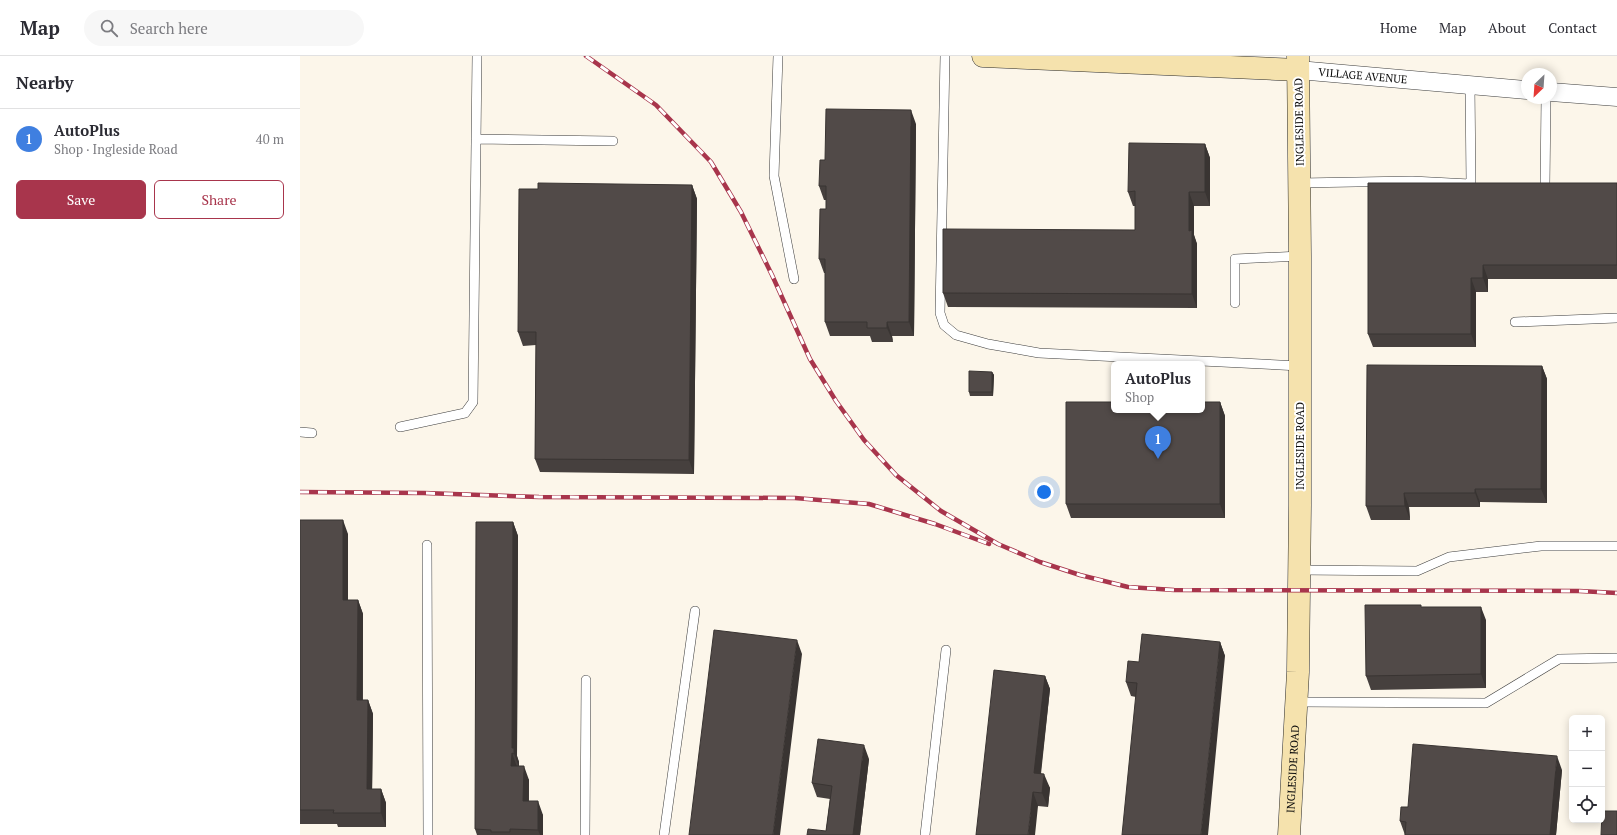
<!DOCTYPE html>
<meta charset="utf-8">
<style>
:root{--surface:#fff;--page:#f7f7f7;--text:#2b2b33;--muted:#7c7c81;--line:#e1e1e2;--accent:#a8354c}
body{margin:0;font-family:"PT Serif",serif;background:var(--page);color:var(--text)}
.controls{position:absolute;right:12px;bottom:12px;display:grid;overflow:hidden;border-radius:6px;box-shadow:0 2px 10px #0003}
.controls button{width:36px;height:36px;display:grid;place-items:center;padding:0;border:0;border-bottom:1px solid var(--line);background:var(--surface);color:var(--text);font:20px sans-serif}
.compass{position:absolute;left:1221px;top:12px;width:36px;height:36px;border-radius:50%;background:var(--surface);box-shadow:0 2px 10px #0003;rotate:205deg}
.you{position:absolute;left:744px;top:436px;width:14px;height:14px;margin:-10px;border:3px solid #fff;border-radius:50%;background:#1a73e8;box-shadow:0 0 0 6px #1a73e833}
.badge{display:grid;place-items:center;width:26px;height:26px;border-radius:50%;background:var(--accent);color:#fff;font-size:13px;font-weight:700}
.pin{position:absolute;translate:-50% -33px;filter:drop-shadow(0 1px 2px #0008)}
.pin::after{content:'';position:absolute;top:21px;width:14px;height:12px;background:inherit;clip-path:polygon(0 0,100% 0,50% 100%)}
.popup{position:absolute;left:811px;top:305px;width:94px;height:52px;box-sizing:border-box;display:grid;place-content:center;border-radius:6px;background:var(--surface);filter:drop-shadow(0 1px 3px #0005);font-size:13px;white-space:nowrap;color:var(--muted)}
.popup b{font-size:15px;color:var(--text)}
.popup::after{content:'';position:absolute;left:50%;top:100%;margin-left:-8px;border:8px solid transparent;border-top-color:var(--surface)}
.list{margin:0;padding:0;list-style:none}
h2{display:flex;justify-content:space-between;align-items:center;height:52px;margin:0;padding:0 16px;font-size:17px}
h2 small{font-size:13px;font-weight:400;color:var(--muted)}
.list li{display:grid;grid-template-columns:26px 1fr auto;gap:12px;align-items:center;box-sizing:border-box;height:60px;padding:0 16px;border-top:1px solid var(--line)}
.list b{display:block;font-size:15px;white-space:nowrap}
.list p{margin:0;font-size:13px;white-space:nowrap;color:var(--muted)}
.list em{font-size:13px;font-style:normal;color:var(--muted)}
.actions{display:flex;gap:8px;padding:12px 16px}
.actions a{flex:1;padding:9px 0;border:1px solid var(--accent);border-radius:6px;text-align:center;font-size:14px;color:var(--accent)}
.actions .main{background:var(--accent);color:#fff}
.icon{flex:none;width:22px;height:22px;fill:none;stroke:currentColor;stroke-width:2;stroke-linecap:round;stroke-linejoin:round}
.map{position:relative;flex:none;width:1317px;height:779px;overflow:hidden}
header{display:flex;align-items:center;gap:24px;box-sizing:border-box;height:56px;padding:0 20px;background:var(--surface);border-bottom:1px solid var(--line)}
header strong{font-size:19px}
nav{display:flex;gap:22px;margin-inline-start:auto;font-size:14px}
.search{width:280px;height:36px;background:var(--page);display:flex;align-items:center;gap:10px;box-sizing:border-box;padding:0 14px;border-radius:22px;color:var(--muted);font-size:15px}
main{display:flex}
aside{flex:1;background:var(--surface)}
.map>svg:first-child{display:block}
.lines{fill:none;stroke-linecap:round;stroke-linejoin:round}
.lane-casing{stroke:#3d3d3d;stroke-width:10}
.street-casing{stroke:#3d3d3d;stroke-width:19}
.secondary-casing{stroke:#2c2c2c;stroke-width:23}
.lane{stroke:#fff;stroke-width:9}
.street{stroke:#fff;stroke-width:18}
.secondary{stroke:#f5e2ad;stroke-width:22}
.rail-casing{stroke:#a8354c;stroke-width:4.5}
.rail{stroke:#fff;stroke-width:3;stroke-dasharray:9;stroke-linecap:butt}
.wall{fill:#46403e}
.shaded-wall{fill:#393432}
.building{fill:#514a48;stroke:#393432}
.labels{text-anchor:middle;stroke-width:4;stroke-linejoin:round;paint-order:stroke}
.street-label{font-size:11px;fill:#0a0a0a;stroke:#fff}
</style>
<header>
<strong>Map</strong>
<div class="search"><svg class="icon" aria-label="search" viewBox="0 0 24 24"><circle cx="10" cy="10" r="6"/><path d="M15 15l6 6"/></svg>Search here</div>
<nav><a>Home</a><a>Map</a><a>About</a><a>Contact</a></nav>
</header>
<main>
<aside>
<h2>Nearby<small></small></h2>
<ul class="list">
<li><span class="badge" style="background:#3f7fe0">1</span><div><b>AutoPlus</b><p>Shop · Ingleside Road</p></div><em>40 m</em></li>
</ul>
<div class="actions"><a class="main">Save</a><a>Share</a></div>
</aside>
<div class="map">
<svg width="1317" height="779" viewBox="0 0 1317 779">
<rect width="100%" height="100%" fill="#fcf6ea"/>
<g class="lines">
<defs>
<path id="lane" d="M478,0L474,120L494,223
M645,0L640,257L644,269L656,279L688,288L739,297L1000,310
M1170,29L1171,128
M176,83L313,85
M1000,127L1112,125L1170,128
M1245,130L1246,42
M935,247V203L1000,200
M1215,266L1317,262
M100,371L165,357L173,346L177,0
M0,376L12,377
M127,489L128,779
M999,514L1117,515L1149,501L1241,490H1317
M997,646L1186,647L1259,603L1317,602
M285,779L286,624
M364,779L395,555
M625,779L646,594"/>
<g id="street">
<path id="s1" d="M998,14L1227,34"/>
<path d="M1251,36L1317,41"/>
</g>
<g id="secondary">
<path d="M683,0L998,14"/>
<path id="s2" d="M989,779L998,616L1000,449V200L998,0"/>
</g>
</defs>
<use href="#lane" class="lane-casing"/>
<use href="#street" class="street-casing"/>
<use href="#secondary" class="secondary-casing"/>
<use href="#lane" class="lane"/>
<use href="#street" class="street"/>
<use href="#secondary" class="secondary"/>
<defs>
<path id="rail" d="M286,0L356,49L411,106L441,156L472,219L510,303L536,345L564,384L596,419L641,455L698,488L740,506L780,519L828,531L874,534L1279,535L1317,537
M0,436L124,437L239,441L495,442L569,448L635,468L689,488"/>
</defs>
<use href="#rail" class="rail-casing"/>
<use href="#rail" class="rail"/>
</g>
<path class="wall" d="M616,68L614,280H592L593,286H572L570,280H530L525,266V217H524L519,203L526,153V144H524L519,130L525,104Z
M905,88L910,102V150H894V179L897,188V252L648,251L643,237L835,174V150H833L828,136Z
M1317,127V223H1188V236H1176V291H1073L1068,278Z
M392,129L397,143L394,418L240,416L235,403L236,289L223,290L218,276L238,133Z
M1242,310L1247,323V447L1180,446V451H1109L1110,464H1071L1066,450Z
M692,316L694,319L693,340H670L669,336Z
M920,346L925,360V462H771L766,448Z
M0,464L48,478V544H58L63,558V644H68L73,658L72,733H81L86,747V771H38L37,768H0Z
M213,466L218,480L217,700L219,706V710L229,724V745L243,759V779H177L175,773Z
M1122,551L1186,564V632L1071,634L1066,620Z
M920,586L925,600L836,641L831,640L826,626L839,606Z
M745,620L750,633L741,718L750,732L748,751L738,750L676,779Z
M569,703L560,779H507L526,775L530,743L517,741L512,727Z
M1262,714L1256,779H1105L1100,765L1108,751Z"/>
<path class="shaded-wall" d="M611,54L616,68L614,280L609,266Z
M905,88L910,102V150L905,136Z
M392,129L397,143L394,418L389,404Z
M889,136L894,150V179L897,188V252L892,238L889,175Z
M1183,209L1188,223V236L1183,222Z
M1171,222L1176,236V291L1171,278Z
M587,266L592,280L593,286L587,272Z
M1242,310L1247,323V447L1241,433Z
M692,316L694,319L693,340L692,336Z
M920,346L925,360V462L920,448Z
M1175,433L1180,446V451L1175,437Z
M1104,437L1109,451L1110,464L1105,450Z
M43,464L48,478V558L43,544Z
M213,466L218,480L217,700L219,706V711L212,692Z
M58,544L63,558L62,658L57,644Z
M1181,551L1186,564V632L1181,618Z
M497,584L502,598L480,779H473Z
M920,586L925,600L908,779H901Z
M745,620L750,633L739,731L734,717Z
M68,644L73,658L72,746L67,733Z
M564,689L569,703L560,779H553Z
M212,697L217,711L211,710Z
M1257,700L1262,714L1256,779H1250Z
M224,710L229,724L228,759L223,745Z
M744,718L750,732L748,751L742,737Z
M81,733L86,747V771L81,757Z
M733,736L738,750L735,779H728Z
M238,745L243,759V779H240L238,774Z"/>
<path class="building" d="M526,53L611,54L609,266H587V272H567V266H525V203H519L520,153H526V130H519L520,104H525Z
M829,87L905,88V136H889V175L892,174V238L643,237V173L835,174V135L828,136Z
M238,127L392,129L389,404L235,403L236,276H218L219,133H238Z
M1068,127H1317V209H1183V222H1171V278H1068Z
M1067,309L1242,310L1241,433H1175V437H1104L1105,450H1066Z
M669,315L692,316V336H669Z
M766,346H814V354H902V346H920V448H766Z
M0,464H43V544H58L57,644H68L67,733H81V757H33L34,754H0Z
M176,466H213L212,692H214V698L212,697L211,710H224L223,745H238V774L210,773V776H191V774L175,773Z
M1065,549H1121V551H1181V618L1066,620Z
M414,574L497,584L473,779H389Z
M842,578L920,586L901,779H822L837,627L826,626L828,605L839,606Z
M694,614L745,620L734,717L744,718L742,737L733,736L728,779H676Z
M518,683L564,689L553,779H507L508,773L526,775L532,730L512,727Z
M1113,688L1257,700L1250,779H1105L1106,766L1100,765L1101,751H1108Z
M1302,755H1317V779H1301Z"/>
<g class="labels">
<g class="street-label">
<text dy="4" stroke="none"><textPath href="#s1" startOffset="65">VILLAGE AVENUE</textPath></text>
<text transform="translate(999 66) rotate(-91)" y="4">INGLESIDE ROAD</text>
<text transform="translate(1000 390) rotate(-90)" y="4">INGLESIDE ROAD</text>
<text dy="4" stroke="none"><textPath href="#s2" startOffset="66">INGLESIDE ROAD</textPath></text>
</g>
</g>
</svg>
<div class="controls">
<button>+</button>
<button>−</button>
<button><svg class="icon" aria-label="locate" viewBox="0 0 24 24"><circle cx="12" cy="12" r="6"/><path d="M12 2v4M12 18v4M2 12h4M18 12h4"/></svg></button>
</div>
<svg class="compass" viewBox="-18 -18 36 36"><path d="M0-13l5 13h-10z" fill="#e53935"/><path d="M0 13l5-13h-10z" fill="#7c7c81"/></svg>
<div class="you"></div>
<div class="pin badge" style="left:858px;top:403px;background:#3f7fe0">1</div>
<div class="popup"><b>AutoPlus</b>Shop</div>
</div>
</main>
